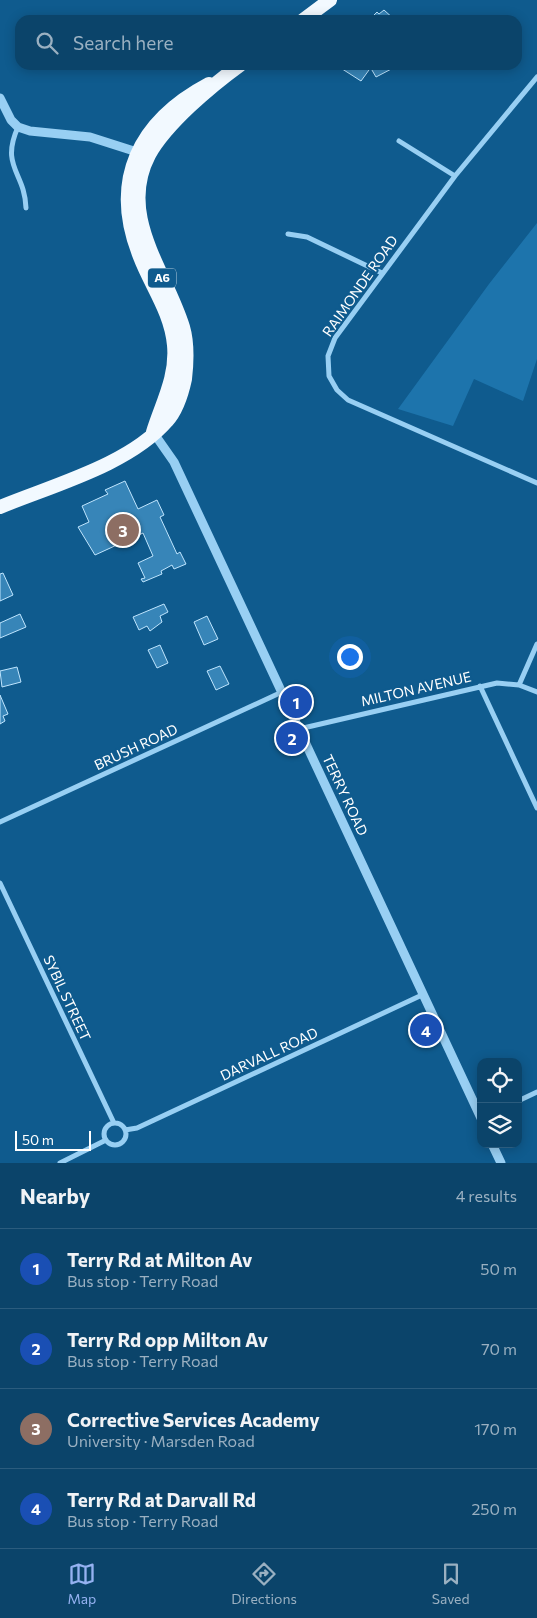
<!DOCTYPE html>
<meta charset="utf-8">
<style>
:root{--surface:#0b446a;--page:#144b70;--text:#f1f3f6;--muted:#9ab0c1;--line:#2b5c7e;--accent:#95b2f1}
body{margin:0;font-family:Commissioner,sans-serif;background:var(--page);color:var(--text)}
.controls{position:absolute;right:15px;bottom:15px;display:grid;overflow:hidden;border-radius:10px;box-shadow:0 2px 12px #0003}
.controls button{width:45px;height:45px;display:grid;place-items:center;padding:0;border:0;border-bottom:1px solid var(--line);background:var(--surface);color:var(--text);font:25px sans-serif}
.scale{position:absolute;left:15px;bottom:12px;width:76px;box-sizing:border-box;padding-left:5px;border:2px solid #fff;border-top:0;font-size:14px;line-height:18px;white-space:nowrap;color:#fff;-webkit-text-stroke:4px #0f5b8e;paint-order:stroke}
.you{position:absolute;left:349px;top:656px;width:18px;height:18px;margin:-12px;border:4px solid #fff;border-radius:50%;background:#1a73e8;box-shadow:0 0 0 8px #1a73e833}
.badge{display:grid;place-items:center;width:32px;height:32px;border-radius:50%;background:var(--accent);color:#fff;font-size:16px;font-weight:700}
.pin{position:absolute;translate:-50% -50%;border:2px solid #fff;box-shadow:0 1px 5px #0006}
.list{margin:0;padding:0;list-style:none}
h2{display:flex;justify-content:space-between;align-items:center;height:65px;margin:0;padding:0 20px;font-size:21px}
h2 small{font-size:16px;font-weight:400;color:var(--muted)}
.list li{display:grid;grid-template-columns:32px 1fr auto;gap:15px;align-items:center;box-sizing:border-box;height:80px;padding:0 20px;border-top:1px solid var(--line)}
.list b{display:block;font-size:19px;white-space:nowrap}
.list p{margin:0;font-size:16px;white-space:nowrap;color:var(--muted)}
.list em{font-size:16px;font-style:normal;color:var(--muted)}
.icon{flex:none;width:28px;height:28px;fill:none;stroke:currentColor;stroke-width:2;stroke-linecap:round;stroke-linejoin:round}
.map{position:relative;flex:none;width:537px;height:1163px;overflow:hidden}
.search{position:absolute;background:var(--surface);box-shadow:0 2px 12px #0003;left:15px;right:15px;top:15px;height:55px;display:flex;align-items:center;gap:12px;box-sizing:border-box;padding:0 18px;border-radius:15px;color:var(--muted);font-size:19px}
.sheet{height:385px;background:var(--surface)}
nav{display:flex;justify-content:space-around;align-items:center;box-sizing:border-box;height:70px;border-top:1px solid var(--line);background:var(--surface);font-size:14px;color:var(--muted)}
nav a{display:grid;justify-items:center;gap:2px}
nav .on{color:var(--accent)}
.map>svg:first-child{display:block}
.green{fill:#1d74ac}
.building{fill:#3785b8;stroke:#bfe5fe}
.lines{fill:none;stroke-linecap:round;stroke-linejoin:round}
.minor{stroke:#98cff3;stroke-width:5}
.tertiary{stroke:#98cff3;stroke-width:9}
.trunk{stroke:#f2f9ff;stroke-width:14}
.labels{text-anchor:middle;stroke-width:4;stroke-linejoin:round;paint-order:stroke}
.shield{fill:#0f5b8e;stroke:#b7cedd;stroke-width:1}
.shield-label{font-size:12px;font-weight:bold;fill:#fff}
.street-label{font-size:14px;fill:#fff;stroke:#0f5b8e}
</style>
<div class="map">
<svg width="537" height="1163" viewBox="0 0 537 1163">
<rect width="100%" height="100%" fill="#0f5b8e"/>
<path class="green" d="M537,223V359L523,401L474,379L453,426L398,409L489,284Z"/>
<path class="building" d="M384,10L395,20L370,19L377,12L379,14Z
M336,65H360L369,70L361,81Z
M369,65H399L376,77Z
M125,481L138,509L157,500L164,515L160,517L177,554L180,552L186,564L174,569L172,565L161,571L162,574L143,582L141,579L145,578L138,563L153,556L143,533L95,555L78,527L89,522L82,506L108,494L105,490Z
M3,573L13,595L0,601V574Z
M164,604L168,612L160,616L162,622L150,631L147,626L139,630L133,617Z
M20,614L26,627L0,638V623Z
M207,616L218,639L204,645L194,622Z
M160,645L168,663L157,668L148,650Z
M220,666L229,684L216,690L207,671Z
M17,667L21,682L2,687L0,671Z
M0,695L8,714L3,716L5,721L0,724Z"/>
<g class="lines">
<path class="minor" d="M537,77L455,176L335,338L328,356L329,376L337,390L348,400L537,483
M18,127C0,167 25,172 26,208
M399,141L455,176
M288,234L307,237L382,273
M519,685L537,644
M480,686L537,808
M299,729L497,683L519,685L537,692
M0,822L282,692
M0,883L114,1123
M518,1101L537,1092
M104 1134a11 11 0 1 1 22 0a11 11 0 1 1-22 0Z
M125,1130L137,1128L422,995
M60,1163L106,1140"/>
<path class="tertiary" d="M0,98L11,120L18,127L30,131L90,137L137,152
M153,432L174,462L481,1118
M492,1144L501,1163"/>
<path class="trunk" d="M303,20L330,0
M153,432C162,403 177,377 174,345C171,312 151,286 140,257C109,180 139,121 209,84
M0,507C53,485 129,465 167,421C177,410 182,393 185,379C187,362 188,344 183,327C166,271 117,216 149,155C166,124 211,86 240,65"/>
</g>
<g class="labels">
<rect class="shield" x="148" y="268.5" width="28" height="19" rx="4"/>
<g class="shield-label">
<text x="162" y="282">A6</text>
</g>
<g class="street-label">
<text transform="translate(360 286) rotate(-55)" y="5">RAIMONDE ROAD</text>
<text transform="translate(416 689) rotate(-13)" y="5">MILTON AVENUE</text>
<text transform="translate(136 747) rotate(-25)" y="5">BRUSH ROAD</text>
<text transform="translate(345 795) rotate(65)" y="5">TERRY ROAD</text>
<text transform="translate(67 998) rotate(65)" y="5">SYBIL STREET</text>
<text transform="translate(269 1054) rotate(-25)" y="5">DARVALL ROAD</text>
</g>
</g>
</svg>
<div class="controls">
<button><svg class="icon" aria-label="locate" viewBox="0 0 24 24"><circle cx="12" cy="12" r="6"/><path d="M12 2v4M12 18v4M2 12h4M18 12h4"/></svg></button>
<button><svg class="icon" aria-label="layers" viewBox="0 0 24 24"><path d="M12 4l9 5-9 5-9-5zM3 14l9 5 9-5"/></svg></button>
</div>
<div class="scale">50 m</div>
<div class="you"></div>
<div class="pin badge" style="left:296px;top:702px;background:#1a4fb4">1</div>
<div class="pin badge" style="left:292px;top:738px;background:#1a4fb4">2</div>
<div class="pin badge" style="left:123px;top:530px;background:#8d6e63">3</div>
<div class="pin badge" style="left:426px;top:1030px;background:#1a4fb4">4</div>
<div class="search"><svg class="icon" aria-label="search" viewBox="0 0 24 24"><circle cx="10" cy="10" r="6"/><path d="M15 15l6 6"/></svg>Search here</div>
</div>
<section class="sheet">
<h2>Nearby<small>4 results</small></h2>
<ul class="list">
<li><span class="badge" style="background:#1a4fb4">1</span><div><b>Terry Rd at Milton Av</b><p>Bus stop · Terry Road</p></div><em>50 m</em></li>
<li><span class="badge" style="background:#1a4fb4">2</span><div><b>Terry Rd opp Milton Av</b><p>Bus stop · Terry Road</p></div><em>70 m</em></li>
<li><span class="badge" style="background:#8d6e63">3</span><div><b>Corrective Services Academy</b><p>University · Marsden Road</p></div><em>170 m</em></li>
<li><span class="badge" style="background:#1a4fb4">4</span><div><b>Terry Rd at Darvall Rd</b><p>Bus stop · Terry Road</p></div><em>250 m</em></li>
</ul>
</section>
<nav>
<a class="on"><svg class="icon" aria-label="map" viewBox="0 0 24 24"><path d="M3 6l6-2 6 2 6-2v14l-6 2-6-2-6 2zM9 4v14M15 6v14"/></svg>Map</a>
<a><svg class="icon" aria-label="directions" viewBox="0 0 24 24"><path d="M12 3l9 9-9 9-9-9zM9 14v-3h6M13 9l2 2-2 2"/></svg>Directions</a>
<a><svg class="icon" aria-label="saved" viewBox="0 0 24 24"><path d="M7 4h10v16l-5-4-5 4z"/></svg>Saved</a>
</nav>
